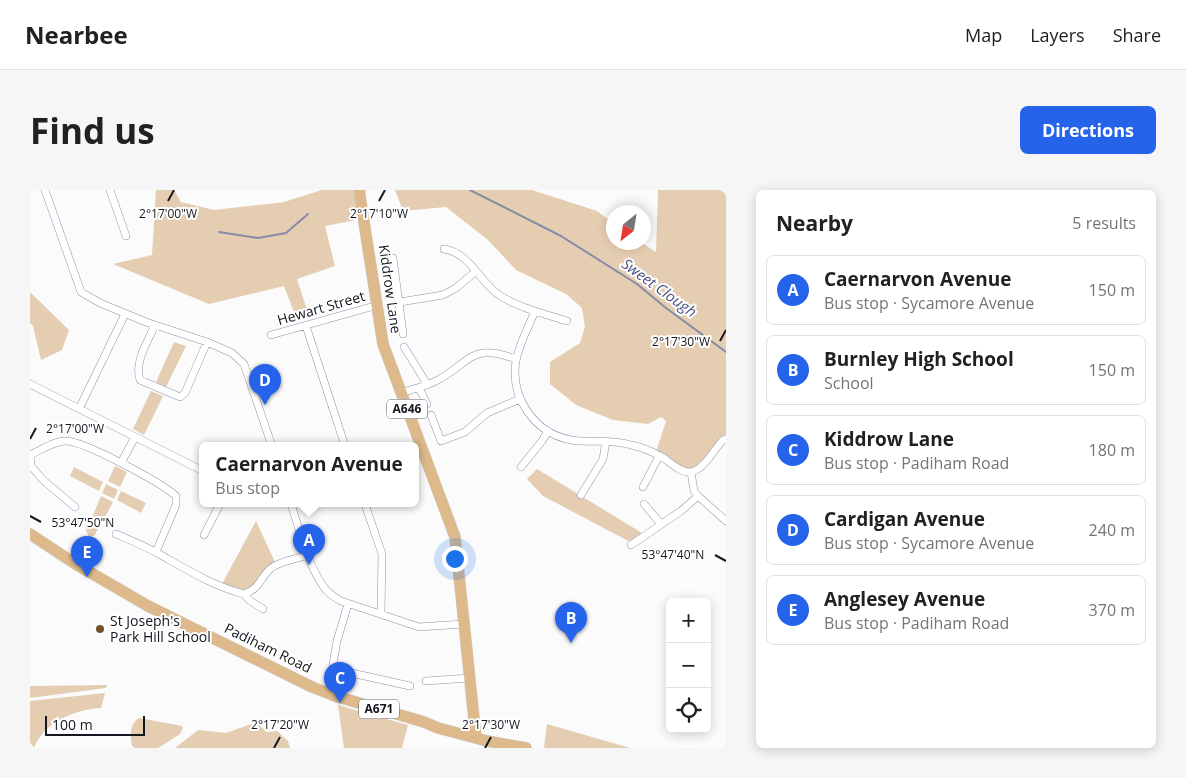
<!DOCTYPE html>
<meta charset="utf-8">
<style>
:root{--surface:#fff;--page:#f6f6f6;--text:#202124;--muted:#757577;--line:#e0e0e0;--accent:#2563eb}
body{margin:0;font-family:"Open Sans",sans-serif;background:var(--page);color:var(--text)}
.controls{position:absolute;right:15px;bottom:15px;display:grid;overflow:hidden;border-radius:8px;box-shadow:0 2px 12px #0003}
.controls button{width:45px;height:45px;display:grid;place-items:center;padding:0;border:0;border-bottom:1px solid var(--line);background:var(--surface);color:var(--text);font:25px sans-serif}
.compass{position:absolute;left:576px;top:15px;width:45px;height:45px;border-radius:50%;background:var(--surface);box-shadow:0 2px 12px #0003;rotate:210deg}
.scale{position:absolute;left:15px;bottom:12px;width:100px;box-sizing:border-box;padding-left:5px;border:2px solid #141620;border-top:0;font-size:14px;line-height:18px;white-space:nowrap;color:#141620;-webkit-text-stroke:4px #fff;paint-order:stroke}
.you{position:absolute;left:424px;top:368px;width:18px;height:18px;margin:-12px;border:4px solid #fff;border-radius:50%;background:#1a73e8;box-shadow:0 0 0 8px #1a73e833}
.badge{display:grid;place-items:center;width:32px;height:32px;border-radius:50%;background:var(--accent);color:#fff;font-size:16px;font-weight:700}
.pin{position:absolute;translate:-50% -41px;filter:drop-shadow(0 1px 2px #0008)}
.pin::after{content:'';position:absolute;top:26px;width:18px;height:15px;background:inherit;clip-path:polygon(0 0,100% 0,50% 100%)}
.popup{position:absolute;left:169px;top:252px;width:220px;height:65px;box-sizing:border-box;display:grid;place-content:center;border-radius:8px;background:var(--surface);filter:drop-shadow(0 1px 4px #0005);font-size:16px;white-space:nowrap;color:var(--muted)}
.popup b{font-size:19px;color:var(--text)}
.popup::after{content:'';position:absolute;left:50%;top:100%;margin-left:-10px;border:10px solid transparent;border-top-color:var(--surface)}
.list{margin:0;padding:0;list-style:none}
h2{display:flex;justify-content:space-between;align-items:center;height:65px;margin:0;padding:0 20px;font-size:21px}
h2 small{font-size:16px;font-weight:400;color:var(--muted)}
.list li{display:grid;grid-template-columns:32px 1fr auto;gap:15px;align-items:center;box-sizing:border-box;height:70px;margin:0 10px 10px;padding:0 10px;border:1px solid var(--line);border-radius:8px}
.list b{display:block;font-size:19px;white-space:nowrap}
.list p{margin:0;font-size:16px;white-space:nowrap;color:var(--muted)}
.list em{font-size:16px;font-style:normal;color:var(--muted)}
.icon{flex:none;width:28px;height:28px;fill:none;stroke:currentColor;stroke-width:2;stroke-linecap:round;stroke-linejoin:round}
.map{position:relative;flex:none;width:696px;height:558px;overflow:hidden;border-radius:8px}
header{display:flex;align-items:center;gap:30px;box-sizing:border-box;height:70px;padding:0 25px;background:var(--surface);border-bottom:1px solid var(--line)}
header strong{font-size:24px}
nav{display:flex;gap:28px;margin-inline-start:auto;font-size:18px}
.intro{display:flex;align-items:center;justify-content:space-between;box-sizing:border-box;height:120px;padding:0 30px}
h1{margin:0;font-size:35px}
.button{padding:12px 22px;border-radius:8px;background:var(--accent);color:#fff;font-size:18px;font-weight:700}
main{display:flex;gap:30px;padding:0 30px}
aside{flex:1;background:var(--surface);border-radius:8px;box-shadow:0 2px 12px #0003}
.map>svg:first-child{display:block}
.green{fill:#e5cdb2}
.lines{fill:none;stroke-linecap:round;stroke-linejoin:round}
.stream{stroke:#878ba7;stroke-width:2}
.minor-casing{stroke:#8e91ae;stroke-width:8}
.primary-casing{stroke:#d5d5d7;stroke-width:12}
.minor{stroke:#fff;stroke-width:7}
.primary{stroke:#ddb98b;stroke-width:11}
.ticks{fill:none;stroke:#141620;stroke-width:2}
.poi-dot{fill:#735229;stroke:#fff;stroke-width:2}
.labels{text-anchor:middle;stroke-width:4;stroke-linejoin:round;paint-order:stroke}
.shield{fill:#fff;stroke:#5a5c63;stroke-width:1}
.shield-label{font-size:12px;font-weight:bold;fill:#141620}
.street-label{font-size:14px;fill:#141620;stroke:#fff}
.poi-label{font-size:14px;fill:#141620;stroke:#fff;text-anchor:start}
.water-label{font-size:15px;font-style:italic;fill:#4c5081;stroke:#fff}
.ticks-label{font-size:12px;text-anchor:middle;fill:#141620;stroke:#fff;stroke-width:4;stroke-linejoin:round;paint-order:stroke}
</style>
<header>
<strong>Nearbee</strong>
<nav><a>Map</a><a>Layers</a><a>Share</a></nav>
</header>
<div class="intro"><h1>Find us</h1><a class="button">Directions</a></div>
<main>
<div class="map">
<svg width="696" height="558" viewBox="0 0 696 558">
<rect width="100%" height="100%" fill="#fbfbfb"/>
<path class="green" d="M126,0H144L151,12L184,20L254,12L292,0H336L326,30L295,36L305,76L267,89L279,126L267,130L254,96L179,114L83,74L122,65Z
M365,0H502L567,21L583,33L584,52L612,53L626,62L628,0H696V244L672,275L661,282L626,262L636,231L631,227L618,234L583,230L546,215L520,194V172L550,153L555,137L552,118L536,104L486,80L458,50L416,17L373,21Z
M0,102L39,140L32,160L11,170L3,136L0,133Z
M144,152L156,156L136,197L126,192Z
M121,201L133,206L114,245L103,239Z
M85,276L97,282L90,297L78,291Z
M44,277L73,292L69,301L40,286Z
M507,279L612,343L602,353L513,306L497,289Z
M76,294L88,300L84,309L72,303Z
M91,301L116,313L111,323L87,310Z
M71,306L83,312L71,335L61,330Z
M226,331L245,372L226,395L213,400L192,394Z
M59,332L69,337L65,345L59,347L56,340Z
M77,495L76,498L0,508V496Z
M75,503L71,518C44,520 15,531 4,558H0V511Z
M308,515L378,535L372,558H314Z
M109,528L152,536L153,538L150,544L128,558H105L102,556C100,547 99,534 109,528Z
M227,532L236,542L247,541L258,551L260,558H145L168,540L196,543Z
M517,534L600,558H514Z"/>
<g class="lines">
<path class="stream" d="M440,0L531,46L607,94L636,118L696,162
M189,42L228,48L256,43L278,24"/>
<defs>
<path id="minor" d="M15,0L51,102L70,113L116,132L177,152L202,163L214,174L242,256
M80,0L96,46
M414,59C440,63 448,90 469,105C489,118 515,124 537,131
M363,68L373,144
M370,112L413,105L426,98L445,82
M505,121C499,136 489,154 486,171C480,207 504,243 541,250C561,253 581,249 601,255C611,257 621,261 630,266C638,270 650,283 660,282C673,281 684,260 692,251L696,249
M125,135C118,151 104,172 110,190L150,207L155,203L177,152
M276,136L315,256
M241,145L348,115
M374,157L397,194
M0,194L173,281
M389,198L397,214
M371,203C383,199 397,196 408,190C443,170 441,153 486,169
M49,219L95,124
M401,225L411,251L435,242L457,223L490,209
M0,265C11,260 24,251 36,251C54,251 132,293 146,306V315L126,362
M0,265L1,276L13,290L45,317
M91,273L105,247
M491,277L512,251L518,241
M661,282L664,301L668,306L696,331
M613,297L629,266
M551,305L573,269L576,251
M261,314C270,341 277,372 293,396C297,403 304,407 311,411L389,437L433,434
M335,314L352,364L351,424
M614,314L631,334
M86,344C100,350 115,356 129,364C156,379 183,396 214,404C231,398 229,389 240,379C249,371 267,369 278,365
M174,345L190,314
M601,355L651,321L668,306
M214,404L219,410L233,419
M318,414L307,451L303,474L308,480L380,496
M396,491L439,488"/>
<path id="primary" d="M329,0L353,154L425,347L446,548
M0,344L44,373L118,416L282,497L305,506L394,532L408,538L457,551L496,558"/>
</defs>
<use href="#minor" class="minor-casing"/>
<use href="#primary" class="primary-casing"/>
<use href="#minor" class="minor"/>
<use href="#primary" class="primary"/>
</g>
<path class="ticks" d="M138,11L144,0M349,11L355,0M690,151L696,140M0,249L6,238M0,326L11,332M685,365L696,371M244,558L250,547M455,558L461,547"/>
<circle class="poi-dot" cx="70" cy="439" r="5"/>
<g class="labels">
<g class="shield">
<rect x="357" y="209.5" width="40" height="19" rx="4"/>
<rect x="329" y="509.5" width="40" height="19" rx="4"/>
</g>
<g class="shield-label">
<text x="377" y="223">A646</text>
<text x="349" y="523">A671</text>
</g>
<g class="street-label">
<text transform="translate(360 99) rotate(82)" y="5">Kiddrow Lane</text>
<text transform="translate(291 118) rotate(-16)" y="5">Hewart Street</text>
<text transform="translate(238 458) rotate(26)" y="5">Padiham Road</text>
</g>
<g class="poi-label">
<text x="80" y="436">St Joseph's<tspan x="80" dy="16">Park Hill School</tspan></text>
</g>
<g class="water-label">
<text transform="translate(629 98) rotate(36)" y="5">Sweet Clough</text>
</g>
</g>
<g class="ticks-label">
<text x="138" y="28">2°17'00"W</text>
<text x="349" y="28">2°17'10"W</text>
<text x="651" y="156">2°17'30"W</text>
<text x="45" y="243">2°17'00"W</text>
<text x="53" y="337">53°47'50"N</text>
<text x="643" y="369">53°47'40"N</text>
<text x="250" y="539">2°17'20"W</text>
<text x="461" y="539">2°17'30"W</text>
</g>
</svg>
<div class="controls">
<button>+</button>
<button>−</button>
<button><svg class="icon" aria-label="locate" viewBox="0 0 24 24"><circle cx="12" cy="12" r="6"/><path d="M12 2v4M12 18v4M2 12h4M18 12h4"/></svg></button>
</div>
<svg class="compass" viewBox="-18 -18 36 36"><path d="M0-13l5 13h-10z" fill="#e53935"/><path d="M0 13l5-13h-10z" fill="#757577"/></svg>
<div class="scale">100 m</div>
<div class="you"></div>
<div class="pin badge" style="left:279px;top:375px">A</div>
<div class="popup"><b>Caernarvon Avenue</b>Bus stop</div>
<div class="pin badge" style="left:541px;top:453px">B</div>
<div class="pin badge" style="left:310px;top:513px">C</div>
<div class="pin badge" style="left:235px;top:215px">D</div>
<div class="pin badge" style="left:57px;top:387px">E</div>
</div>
<aside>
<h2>Nearby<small>5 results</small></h2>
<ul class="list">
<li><span class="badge">A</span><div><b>Caernarvon Avenue</b><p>Bus stop · Sycamore Avenue</p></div><em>150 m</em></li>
<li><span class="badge">B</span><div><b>Burnley High School</b><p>School</p></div><em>150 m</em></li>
<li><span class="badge">C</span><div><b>Kiddrow Lane</b><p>Bus stop · Padiham Road</p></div><em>180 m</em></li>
<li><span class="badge">D</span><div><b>Cardigan Avenue</b><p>Bus stop · Sycamore Avenue</p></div><em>240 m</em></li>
<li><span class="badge">E</span><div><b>Anglesey Avenue</b><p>Bus stop · Padiham Road</p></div><em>370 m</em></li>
</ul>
</aside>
</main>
